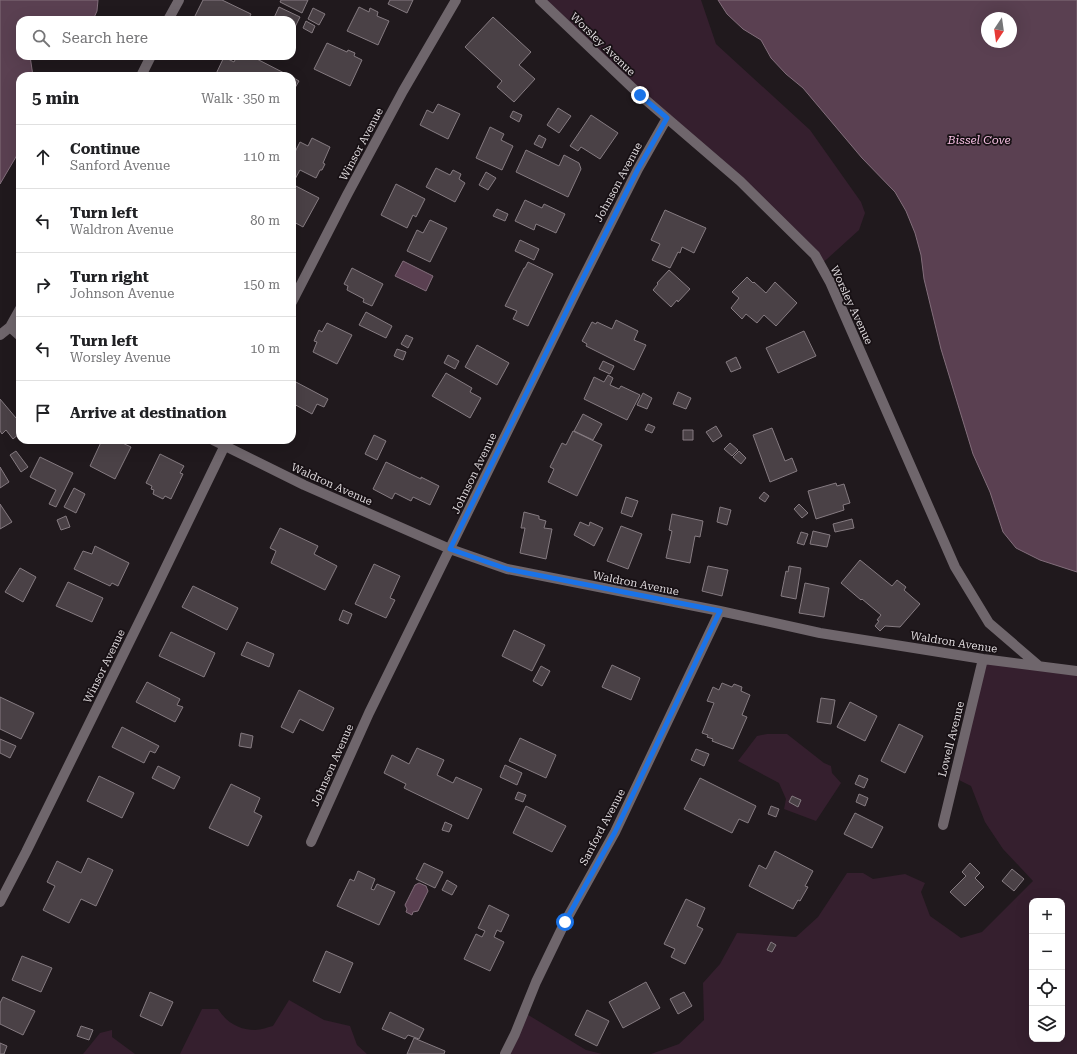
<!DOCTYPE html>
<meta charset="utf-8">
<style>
:root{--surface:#fff;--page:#f2f2f2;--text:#202124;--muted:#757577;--line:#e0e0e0}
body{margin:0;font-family:"Roboto Serif",serif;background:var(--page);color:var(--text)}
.controls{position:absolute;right:12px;bottom:12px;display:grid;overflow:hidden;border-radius:8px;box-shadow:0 4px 16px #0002}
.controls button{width:36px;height:36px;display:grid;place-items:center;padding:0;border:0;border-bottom:1px solid var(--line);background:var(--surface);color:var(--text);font:20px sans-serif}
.compass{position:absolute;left:981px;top:12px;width:36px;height:36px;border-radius:50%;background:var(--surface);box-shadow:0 4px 16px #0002;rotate:193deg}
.stop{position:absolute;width:12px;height:12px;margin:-9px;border:3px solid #1a73e8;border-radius:50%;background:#fff}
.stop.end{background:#1a73e8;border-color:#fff;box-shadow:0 1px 4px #0008}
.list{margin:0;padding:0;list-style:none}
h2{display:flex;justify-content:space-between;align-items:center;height:52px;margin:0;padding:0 16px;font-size:17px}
h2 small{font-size:13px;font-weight:400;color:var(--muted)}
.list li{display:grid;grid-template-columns:26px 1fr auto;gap:12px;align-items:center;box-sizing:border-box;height:64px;padding:0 16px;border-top:1px solid var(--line)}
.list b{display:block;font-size:15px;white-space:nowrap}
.list p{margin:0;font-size:13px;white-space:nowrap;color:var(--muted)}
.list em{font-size:13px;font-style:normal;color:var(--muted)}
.icon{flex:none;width:22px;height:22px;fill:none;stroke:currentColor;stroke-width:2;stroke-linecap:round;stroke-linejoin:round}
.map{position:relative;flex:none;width:1077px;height:1054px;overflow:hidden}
.search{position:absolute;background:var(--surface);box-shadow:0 4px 16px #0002;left:16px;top:16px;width:280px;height:44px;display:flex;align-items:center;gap:10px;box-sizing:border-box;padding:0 14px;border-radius:12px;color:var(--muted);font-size:15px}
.panel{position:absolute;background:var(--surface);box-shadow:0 4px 16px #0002;left:16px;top:72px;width:280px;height:372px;border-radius:12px}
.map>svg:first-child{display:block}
.green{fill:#351f2e;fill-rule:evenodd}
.water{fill:#5a4051;stroke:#826e7b;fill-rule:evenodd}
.building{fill:#4a4146;stroke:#857b81}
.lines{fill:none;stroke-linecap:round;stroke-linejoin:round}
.street{stroke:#6f666c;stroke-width:10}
.route{stroke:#1a73e8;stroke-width:5}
.labels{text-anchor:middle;stroke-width:3.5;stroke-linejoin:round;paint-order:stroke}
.street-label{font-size:11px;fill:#dfdadd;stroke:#171014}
.water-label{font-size:12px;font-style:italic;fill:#f2bddf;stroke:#171014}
</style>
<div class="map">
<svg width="1077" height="1054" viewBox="0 0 1077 1054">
<rect width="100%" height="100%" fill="#20191d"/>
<path class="green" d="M539,0H701L716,44L810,130L861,202L865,213L859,230L827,259L822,263Z
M985,662L1077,674V1054H651L679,1044L704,1020L703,983L720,964L737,933L796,937L818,917L847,873H863L873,879L905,874L925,883L921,892L930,916L961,938L982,932L1033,881L1003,849L985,822L971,786L957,779ZM1032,901H1062V1039H1032Z
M767,734H787L824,763L831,766L832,773L841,783L816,821L784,809L786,799L779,783L738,761L757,736Z
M289,1000L324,1020L350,1026L357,1045L367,1054H180L202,1009H218C226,1022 239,1030 255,1030C261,1030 268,1027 273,1026Z
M525,1013L586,1050L602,1054H508Z
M112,1030V1037L135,1054H83L100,1033Z"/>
<path class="water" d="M0,0H98L97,11L93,20H20V56H30L33,76H20V150L0,184Z
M718,0H1077V572L1040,560L1016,548L1003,532L990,492L973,454L941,349L924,279L921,255L915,233L906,211L895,192L862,158L803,88L786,74L771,58L761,40L743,29L727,14ZM987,18H1011V42H987Z
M403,261L433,276L426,291L395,276Z
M419,883L426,886L428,891L418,911L413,912L412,915L406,912L407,909L405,905L415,885Z"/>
<path class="building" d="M203,0H222L251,14L248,20H198L194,18Z
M281,0H308L302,13L280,2Z
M390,0H413L407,13L388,4Z
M279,7L300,17L292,33V20H273Z
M359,7L369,12L370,8L378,12L377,16L389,21L378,45L347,31Z
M313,8L325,14L319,25L308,19Z
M493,17L531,52L519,65L535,79L514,102L497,87L502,81L465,47Z
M306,21L315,26L312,33L303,28Z
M327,43L347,52L348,50L355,53L354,56L362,60L350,86L314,69Z
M237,56H251L290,76H215L224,57L234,62Z
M292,77L299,81L292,93Z
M438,104L460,114L448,139L420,125L427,110L433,113Z
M558,108L571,116L559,133L547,125Z
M513,111L522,115L519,122L510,117Z
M591,115L618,133L600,159L581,147L578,151L570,146Z
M490,127L504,134L501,140L513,146L502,170L476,158Z
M539,135L546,139L542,148L534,144Z
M312,138L330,147L323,163L325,164L322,170H320L316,178L300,170L294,181L292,180V158L300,142L308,146Z
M526,150L559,166L564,155L579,163L581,169L568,197L516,172Z
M436,168L450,175L453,170L461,174L459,179L465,183L455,202L426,187Z
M486,172L496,178L488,190L479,185Z
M292,184L319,198L303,227L292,221Z
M396,184L425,199L416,217L413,215L407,228L381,215Z
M525,200L542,208L544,204L565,214L556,233L536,224L534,230L515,221Z
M497,209L508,214L505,221L493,216Z
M665,210L706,228L694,253L682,247L680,253L678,252L670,268L652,260L660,244L651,240Z
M430,220L447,228L430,262L407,251L417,230L423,233Z
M520,240L539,249L534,260L515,251Z
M528,262L553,274L528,326L513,319L517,311L505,306L524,268H525Z
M352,268L383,284L372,306L363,302L364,299L347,290L348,286L344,284Z
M669,270L690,289L678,302L677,300L671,307L653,290L658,284L657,283Z
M747,277L753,283L754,282L766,293L775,282L797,303L776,326L764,315L757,323L746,314L742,319L731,308L739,298L732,292Z
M366,312L392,326L386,338L359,325Z
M616,320L638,331L634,340L646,345L634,370L586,346L587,344L582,341L592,322L596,324L597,322L612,329Z
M327,323L352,335L337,364L313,352L317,342L314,341L319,330L322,332Z
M804,331L816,356L778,373L766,348Z
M406,335L413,338L408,348L401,344Z
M477,345L509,363L497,385L465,367Z
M397,349L406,352L403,360L394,356Z
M448,355L459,361L455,369L444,363Z
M736,357L741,368L731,372L726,362Z
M603,361L614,366L610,374L599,369Z
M446,373L472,388L470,392L481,398L470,418L432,396Z
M608,375L613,378L610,385L619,389L621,386L640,395L627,420L584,399L594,377L604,382Z
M294,381L328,399L324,407L317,404L312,414L292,403V384Z
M678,392L691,398L686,409L673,404Z
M643,393L652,398L647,409L637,405Z
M0,399L16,418L20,415V433L13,439L6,430L2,434L0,431Z
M583,414L602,424L593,440L574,431Z
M648,424L655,427L652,433L645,430Z
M716,426L722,436L713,442L706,432Z
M772,428L785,461L792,458L797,471L770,482L753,435Z
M683,430H693V440H683Z
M573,431L602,445L577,496L548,482L554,469L550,467L562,443L566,445Z
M374,435L386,441L377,460L365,454Z
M102,440L105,442L106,440H116L131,447L115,479L90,466Z
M730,443L738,450L732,456L724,449Z
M16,451L28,467L21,472L10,455Z
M739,451L746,458L741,464L733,457Z
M160,454L184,466L180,473L183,474L171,499L165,496L163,499L153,494L154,490L151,489L152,486L146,483Z
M40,457L73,473L56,507L49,504L56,490L30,477Z
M386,462L421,479V477L439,486L430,505L413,497L411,501L395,493L392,499L373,489Z
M0,467L9,482L0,488Z
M836,483L837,486L844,484L850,503L843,505L844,510L816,519L808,491Z
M74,488L85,494L76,513L64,507Z
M764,492L769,496L765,502L759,498Z
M626,497L638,501L632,517L621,513Z
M0,504L12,522L0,529Z
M799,504L808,513L802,518L794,509Z
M720,507L731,510L727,525L717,522Z
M524,512L539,516V519L546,521L544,528L552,529L546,559L520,553L525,528H521Z
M672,514L703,521L700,537L695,536L690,563L666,558L672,531L669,530Z
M66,516L70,527L61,530L57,520Z
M852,519L854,528L835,532L833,524Z
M580,522L589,526L590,522L603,528L594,546L574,535Z
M621,526L642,534L628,569L607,561Z
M280,528L318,546L314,554L337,566L325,590L271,563L276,551L270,548Z
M813,531L830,535L827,547L810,544Z
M801,532L808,534L804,545L797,543Z
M95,546L129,563L118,586L112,583L110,586L74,569L83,551L92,554Z
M860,560L892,586L897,580L906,587L904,590L920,604L900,627L885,626L880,631L875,626L879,621L877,620L881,615L862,599L861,600L841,583Z
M374,564L400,576L390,598L395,600L386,618L355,604Z
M708,566L728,570L722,596L702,591Z
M789,566L801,568L796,599L781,596L786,571L788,572Z
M20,568L36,577L23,602L5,592Z
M68,582L103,598L92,622L56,606Z
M805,583L829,588L824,617L799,613Z
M193,586L238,608L227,630L182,607Z
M343,610L352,614L348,624L339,620Z
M514,630L545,645L532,671L502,656Z
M171,632L215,653L204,677L159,656Z
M247,642L274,654L269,667L241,655Z
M612,665L640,678L631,700L602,687Z
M541,666L550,671L542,686L533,681Z
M147,682L180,699L177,705L183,707L175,722L136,702Z
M722,683L732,687L734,684L742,687L741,691L750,695L742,715L747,717L733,749L712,741L713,739L707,737L708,735L702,733L714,703L707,701L713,687L719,690Z
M299,690L334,708L323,731L300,719L293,733L281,727Z
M0,697L34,713L21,739L0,729Z
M821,698L835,700L831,724L817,722Z
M850,702L877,716L865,741L837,727Z
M899,724L923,736L905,773L881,761Z
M122,727L159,746L155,753L150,751L144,763L112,747Z
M241,733L253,736L251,748L239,746Z
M520,738L556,755L546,778L509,761Z
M0,739L16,746L10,758L0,753Z
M417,748L444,760L437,775L453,783L456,777L482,789L468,819L404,788L406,784L384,773L392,755L409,764Z
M696,749L709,754L704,766L691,760Z
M505,765L522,773L517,785L500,777Z
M158,766L180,777L174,789L152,778Z
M859,775L868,779L864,788L855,784Z
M99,776L134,793L122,818L87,801Z
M700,778L756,806L748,823L739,819L732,833L684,809Z
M231,784L260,798L254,812L262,816L248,846L209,828Z
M518,792L526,795L523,802L515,799Z
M859,794L868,798L865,806L856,802Z
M792,796L801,800L798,807L789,802Z
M526,806L566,826L552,852L513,833Z
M771,806L779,809L776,817L768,814Z
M855,813L883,827L872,848L844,834Z
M445,822L452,825L449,832L442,830Z
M775,851L813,871L805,886L808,887L800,901L798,900L793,909L749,886L759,865L766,869Z
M88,858L113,870L96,906L81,899L69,923L43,910L55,886L47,882L57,861L81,873Z
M424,863L443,872L435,888L416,879Z
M970,863L980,873L975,878L984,887L965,906L950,892L966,876L962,872Z
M1012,869L1024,879L1014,891L1002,881Z
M358,871L375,879L371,889L374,890L377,884L395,892L379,925L337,906L350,879L354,881Z
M447,880L457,886L452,895L442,890Z
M686,899L705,908L697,926L703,929L685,964L671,957L675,949L664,944Z
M489,905L509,915L501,932L497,930L494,937L504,942L490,971L464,959L476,934L482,937L485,931L478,928Z
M771,942L776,945L772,952L767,950Z
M326,951L353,963L340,993L313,981Z
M22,956L52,968L41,992L12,980Z
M646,982L660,1008L623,1028L609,1002Z
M150,992L173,1002L162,1026L140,1016Z
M684,992L692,1006L678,1014L670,999Z
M3,997L35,1011L23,1035L0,1024V1003Z
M587,1010L609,1021L597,1046L575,1035Z
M390,1012L424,1029L419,1039L408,1035L405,1039L382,1029Z
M81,1026L93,1030L89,1040L77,1036Z
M414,1038L445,1051L444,1054H407Z
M0,1043L7,1046L4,1054H0Z"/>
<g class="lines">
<path class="street" d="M540,0L640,95L740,181L815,255L830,282L955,567L989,623L1039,666
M168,20L179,0
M141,76L151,56
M292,302L347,195L403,91L456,0
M10,327L20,336
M0,335L10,327L20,309
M213,440L304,485L450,549L507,569L720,611L820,633L983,659L1077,671
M943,825L983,659
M311,842L369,713L575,294L638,169L667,118
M0,902L26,852L151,598L227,441
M505,1054L515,1034L536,982L565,922L615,832L720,611"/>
</g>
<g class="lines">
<path class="route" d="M565,922L615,832L720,611L507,569L450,549L575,294L638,169L667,118L640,95"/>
</g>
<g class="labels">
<g class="street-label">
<text transform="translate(603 44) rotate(44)" y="4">Worsley Avenue</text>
<text transform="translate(361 144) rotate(-62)" y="4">Winsor Avenue</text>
<text transform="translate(618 182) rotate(-62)" y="4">Johnson Avenue</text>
<text transform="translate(852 305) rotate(65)" y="4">Worsley Avenue</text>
<text transform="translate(474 473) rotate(-64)" y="4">Johnson Avenue</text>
<text transform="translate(332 484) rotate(24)" y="4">Waldron Avenue</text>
<text transform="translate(636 583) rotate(11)" y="4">Waldron Avenue</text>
<text transform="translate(954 642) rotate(9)" y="4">Waldron Avenue</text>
<text transform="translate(104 666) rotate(-64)" y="4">Winsor Avenue</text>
<text transform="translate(951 739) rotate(-76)" y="4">Lowell Avenue</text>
<text transform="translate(332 765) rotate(-66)" y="4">Johnson Avenue</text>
<text transform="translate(602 827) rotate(-62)" y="4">Sanford Avenue</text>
</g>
<g class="water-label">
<text x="979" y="144">Bissel Cove</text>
</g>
</g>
</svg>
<div class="controls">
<button>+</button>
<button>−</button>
<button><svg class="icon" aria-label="locate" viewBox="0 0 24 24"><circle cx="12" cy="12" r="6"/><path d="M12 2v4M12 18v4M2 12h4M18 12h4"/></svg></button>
<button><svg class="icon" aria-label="layers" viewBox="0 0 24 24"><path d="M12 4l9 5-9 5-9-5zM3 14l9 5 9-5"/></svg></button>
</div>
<svg class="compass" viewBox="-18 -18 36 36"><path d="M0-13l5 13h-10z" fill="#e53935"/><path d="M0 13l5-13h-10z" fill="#757577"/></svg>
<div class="stop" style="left:565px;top:922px"></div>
<div class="stop end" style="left:640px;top:95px"></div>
<div class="search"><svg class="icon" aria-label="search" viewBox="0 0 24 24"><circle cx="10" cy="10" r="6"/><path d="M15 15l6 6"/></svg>Search here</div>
<section class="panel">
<h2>5 min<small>Walk · 350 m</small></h2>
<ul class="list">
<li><svg class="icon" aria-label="ahead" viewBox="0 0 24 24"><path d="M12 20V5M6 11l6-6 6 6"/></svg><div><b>Continue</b><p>Sanford Avenue</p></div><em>110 m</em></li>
<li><svg class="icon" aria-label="left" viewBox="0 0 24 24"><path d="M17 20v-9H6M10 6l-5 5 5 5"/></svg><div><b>Turn left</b><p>Waldron Avenue</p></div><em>80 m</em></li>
<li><svg class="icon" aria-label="right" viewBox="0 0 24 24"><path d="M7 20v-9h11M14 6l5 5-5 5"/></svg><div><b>Turn right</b><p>Johnson Avenue</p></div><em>150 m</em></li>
<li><svg class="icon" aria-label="left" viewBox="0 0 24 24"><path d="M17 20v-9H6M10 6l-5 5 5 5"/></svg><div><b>Turn left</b><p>Worsley Avenue</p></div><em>10 m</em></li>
<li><svg class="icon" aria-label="arrive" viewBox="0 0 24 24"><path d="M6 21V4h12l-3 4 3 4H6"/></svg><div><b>Arrive at destination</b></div></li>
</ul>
</section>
</div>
